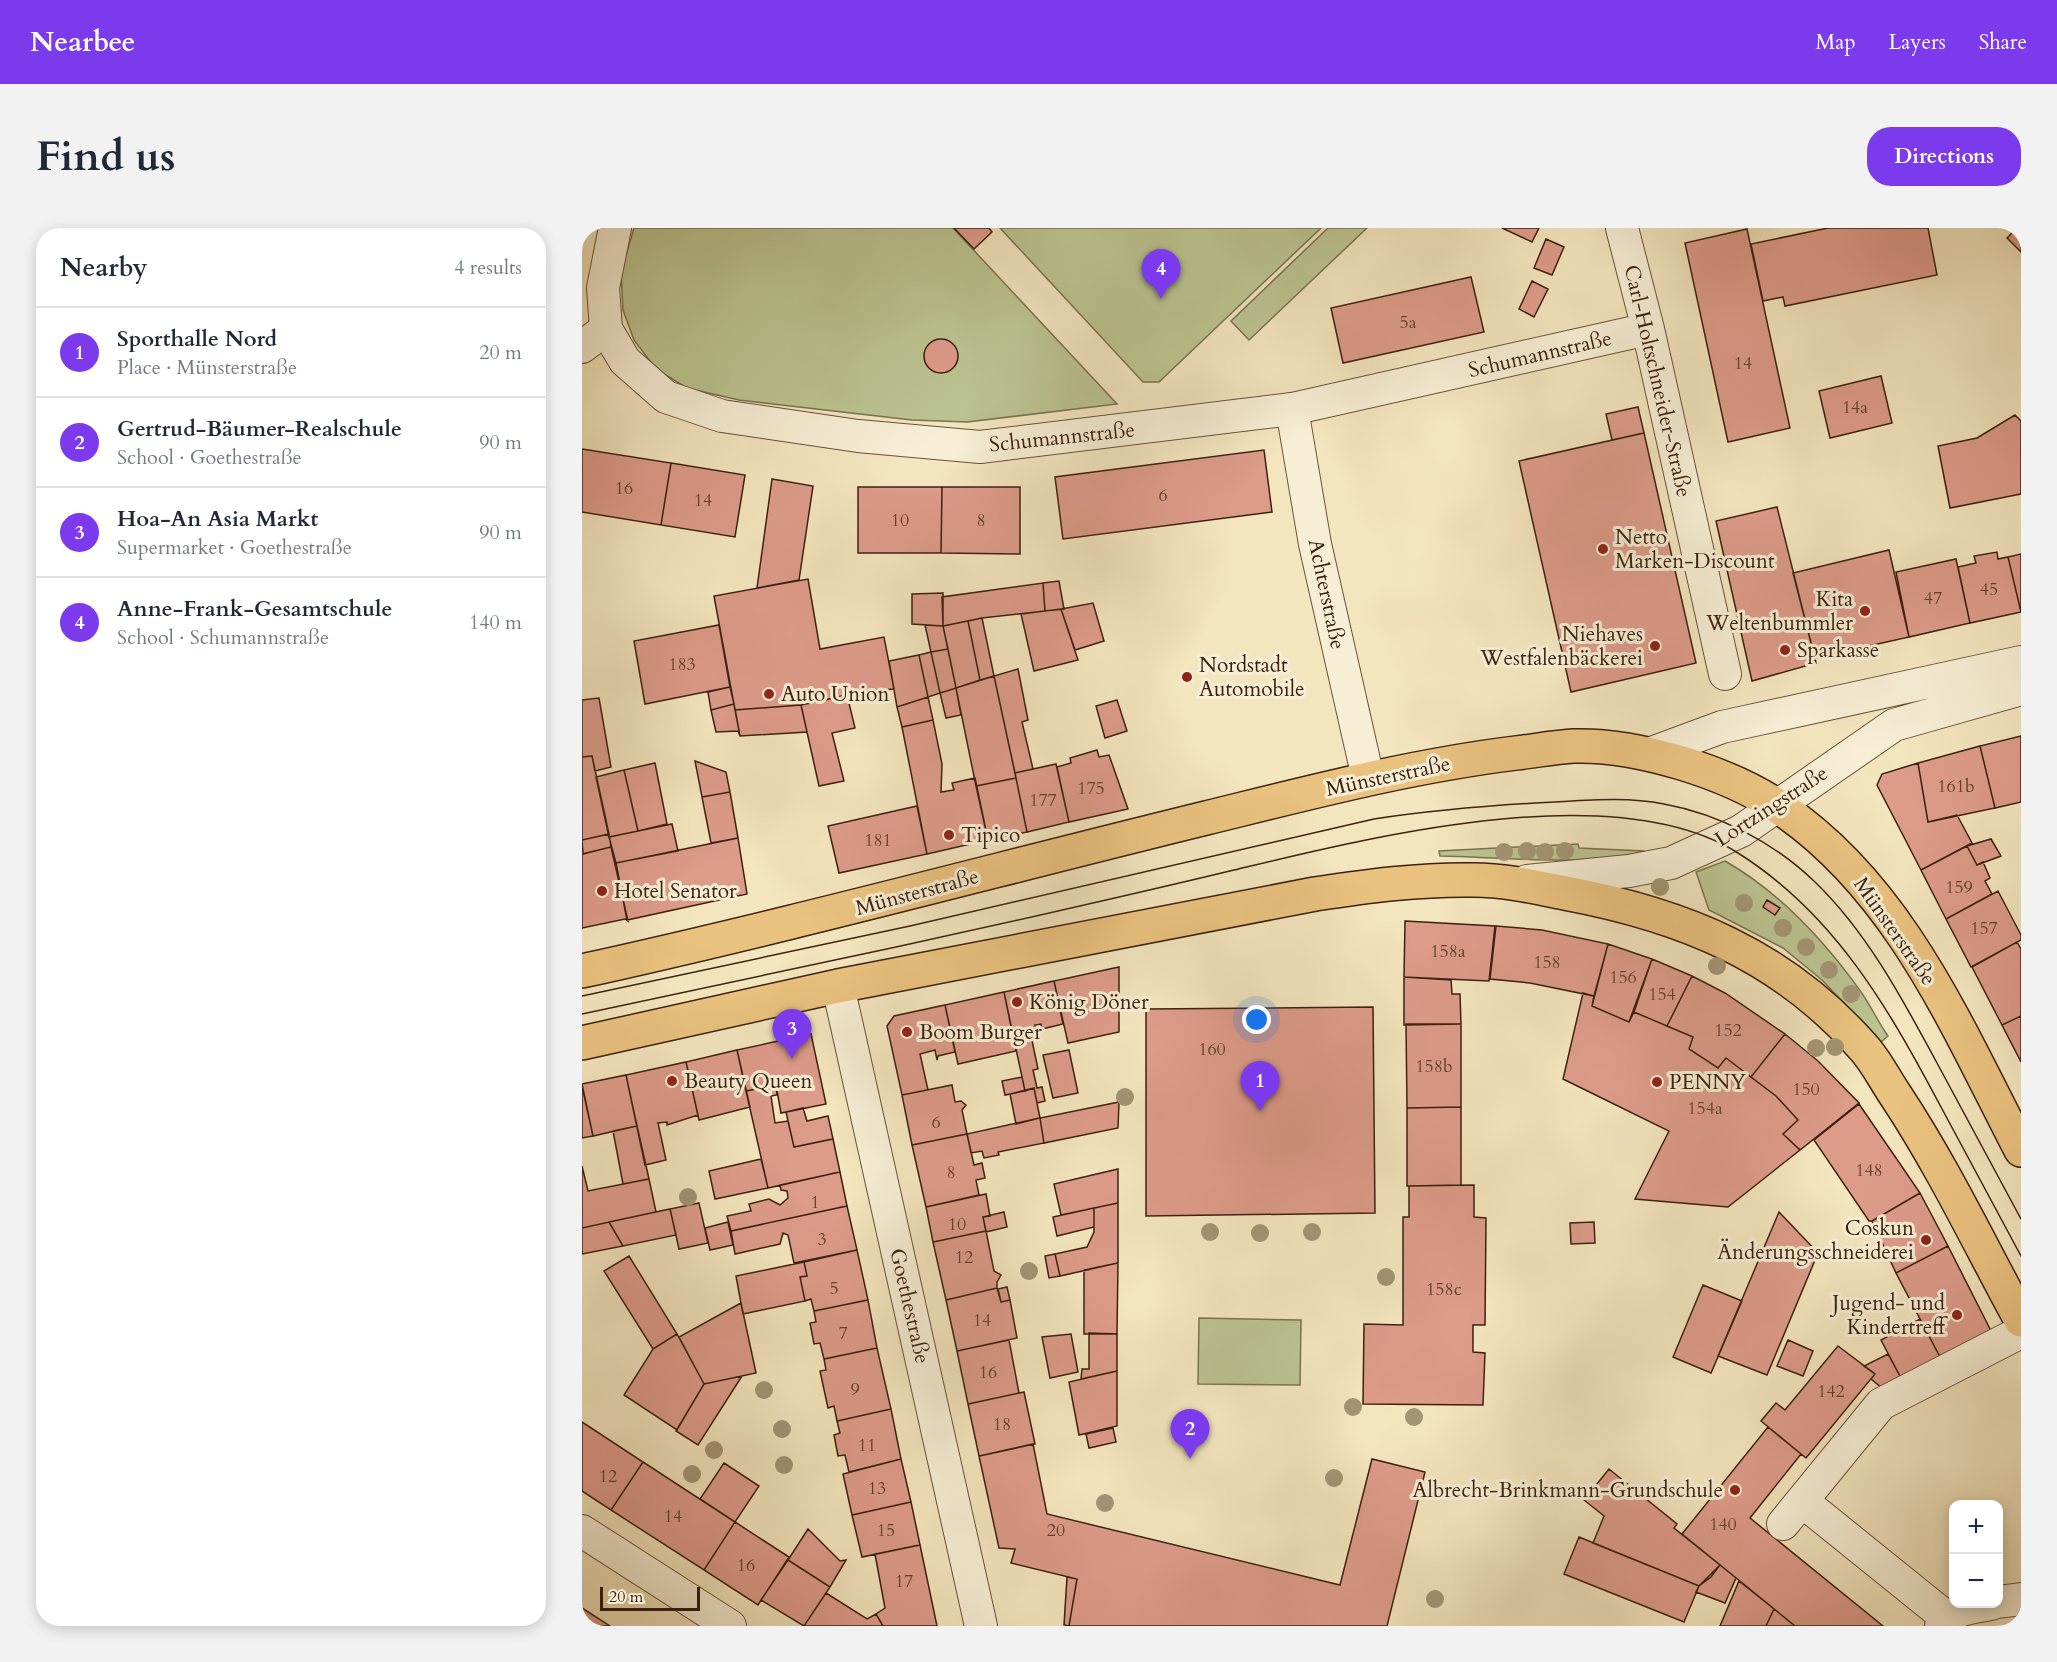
<!DOCTYPE html>
<meta charset="utf-8">
<style>
:root{--surface:#fff;--page:#f2f2f3;--text:#1f2937;--muted:#747a83;--line:#e0e1e3;--accent:#7c3aed}
body{margin:0;font-family:Cardo,serif;background:var(--page);color:var(--text)}
.controls{position:absolute;right:18px;bottom:18px;display:grid;overflow:hidden;border-radius:12px;box-shadow:0 3px 15px #0003}
.controls button{width:54px;height:54px;display:grid;place-items:center;padding:0;border:0;border-bottom:2px solid var(--line);background:var(--surface);color:var(--text);font:30px sans-serif}
.scale{position:absolute;left:18px;bottom:15px;width:100px;box-sizing:border-box;padding-left:6px;border:3px solid #3b210d;border-top:0;font-size:16px;line-height:21px;white-space:nowrap;color:#3b210d;-webkit-text-stroke:4px #f7eed5;paint-order:stroke}
.you{position:absolute;left:675px;top:792px;width:21px;height:21px;margin:-15px;border:4px solid #fff;border-radius:50%;background:#1a73e8;box-shadow:0 0 0 9px #1a73e833}
.badge{display:grid;place-items:center;width:39px;height:39px;border-radius:50%;background:var(--accent);color:#fff;font-size:20px;font-weight:700}
.pin{position:absolute;translate:-50% -50px;filter:drop-shadow(0 2px 3px #0008)}
.pin::after{content:'';position:absolute;top:32px;width:21px;height:18px;background:inherit;clip-path:polygon(0 0,100% 0,50% 100%)}
.list{margin:0;padding:0;list-style:none}
h2{display:flex;justify-content:space-between;align-items:center;height:78px;margin:0;padding:0 24px;font-size:26px}
h2 small{font-size:20px;font-weight:400;color:var(--muted)}
.list li{display:grid;grid-template-columns:39px 1fr auto;gap:18px;align-items:center;box-sizing:border-box;height:90px;padding:0 24px;border-top:2px solid var(--line)}
.list b{display:block;font-size:22px;white-space:nowrap}
.list p{margin:0;font-size:20px;white-space:nowrap;color:var(--muted)}
.list em{font-size:20px;font-style:normal;color:var(--muted)}
.map{position:relative;flex:none;width:1439px;height:1398px;overflow:hidden;border-radius:24px}
header{display:flex;align-items:center;gap:36px;box-sizing:border-box;height:84px;padding:0 30px;background:var(--accent);color:#fff}
header strong{font-size:28px}
nav{display:flex;gap:33px;margin-inline-start:auto;font-size:21px}
.intro{display:flex;align-items:center;justify-content:space-between;box-sizing:border-box;height:144px;padding:0 36px}
h1{margin:0;font-size:42px}
.button{padding:15px 27px;border-radius:24px;background:var(--accent);color:#fff;font-size:21px;font-weight:700}
main{display:flex;gap:36px;padding:0 36px}
aside{flex:1;background:var(--surface);border-radius:24px;box-shadow:0 3px 15px #0003}
.map>svg:first-child{display:block}
.green{fill:#bbc491;stroke:#7b724f;stroke-width:1.5}
.building{fill:#dd9b8a;stroke:#3b210d;stroke-width:1.5}
.lines{fill:none;stroke-linecap:round;stroke-linejoin:round}
.minor-casing{stroke:#695239;stroke-width:34}
.major-casing{stroke:#3b210d;stroke-width:36}
.minor{stroke:#f7eed5;stroke-width:32}
.major{stroke:#eac27f;stroke-width:33}
.tram{stroke:#3b210d;stroke-width:1.5}
.tree{fill:#a39473}
.poi-dot{fill:#8f2418;stroke:#f7eed5;stroke-width:2}
.labels{text-anchor:middle;stroke-width:6;stroke-linejoin:round;paint-order:stroke}
.number-label{font-size:18px;fill:#64402c}
.street-label{font-size:21px;fill:#3b210d;stroke:#f7eed5}
.poi-label{font-size:21px;fill:#3b210d;stroke:#f7eed5;text-anchor:start}
</style>
<header>
<strong>Nearbee</strong>
<nav><a>Map</a><a>Layers</a><a>Share</a></nav>
</header>
<div class="intro"><h1>Find us</h1><a class="button">Directions</a></div>
<main>
<aside>
<h2>Nearby<small>4 results</small></h2>
<ul class="list">
<li><span class="badge">1</span><div><b>Sporthalle Nord</b><p>Place · Münsterstraße</p></div><em>20 m</em></li>
<li><span class="badge">2</span><div><b>Gertrud-Bäumer-Realschule</b><p>School · Goethestraße</p></div><em>90 m</em></li>
<li><span class="badge">3</span><div><b>Hoa-An Asia Markt</b><p>Supermarket · Goethestraße</p></div><em>90 m</em></li>
<li><span class="badge">4</span><div><b>Anne-Frank-Gesamtschule</b><p>School · Schumannstraße</p></div><em>140 m</em></li>
</ul>
</aside>
<div class="map">
<svg width="1439" height="1398" viewBox="0 0 1439 1398">
<rect width="100%" height="100%" fill="#f3e5be"/>
<filter id="stains"><feTurbulence type="fractalNoise" baseFrequency=".00333" numOctaves="4"/><feColorMatrix values="0 0 0 0 .2 0 0 0 0 .09 0 0 0 0 .02 0 0 0 .5 -.17"/></filter>
<radialGradient id="worn" r=".72"><stop offset=".6" stop-color="#630" stop-opacity="0"/><stop offset="1" stop-color="#630" stop-opacity=".3"/></radialGradient>
<path class="green" d="M52,0H371L535,176L385,194L330,192L157,172L105,160L74,141L52,112L41,82L39,44Z
M418,0H739L577,154H561Z
M746,0H785L667,112L649,93Z
M996,616L997,620L1061,623C1039,640 894,628 858,628L857,623Z
M1143,633C1199,665 1242,712 1279,764C1289,778 1296,794 1306,808L1299,814L1240,752L1201,720L1127,682L1114,644Z
M617,1090L719,1092L718,1157L616,1156Z"/>
<path class="building" d="M372,0H407L410,4L392,21Z
M920,0H957L950,14Z
M1246,0H1346L1355,47L1203,78L1201,69L1181,73L1169,16Z
M1435,0H1439V24L1425,10Z
M1165,1L1208,200L1146,214L1103,15Z
M964,11L982,19L970,47L952,40Z
M889,49L902,104L761,135L749,80Z
M950,53L966,61L952,89L937,81Z
M342 128a17 17 0 1 1 34 0a17 17 0 1 1-34 0Z
M1299,148L1310,195L1248,210L1237,163Z
M1056,179L1062,205L1030,212L1024,186Z
M1433,187L1439,193V266L1368,280L1356,218L1395,210Z
M1062,205L1114,435L989,464L937,233Z
M0,221L89,235L79,297L0,284Z
M682,222L690,284L481,311L473,249Z
M89,235L163,247L153,309L79,297Z
M190,251L231,258L217,352L175,360Z
M276,259H360L359,325H276Z
M360,259H438V326L359,325Z
M1195,279L1234,435L1170,453L1134,293Z
M1307,322L1327,409L1233,430L1211,345Z
M1415,324L1416,331L1426,329L1439,384L1388,395L1376,339L1394,335L1392,328Z
M1439,326V384L1426,329Z
M1374,331L1388,395L1327,409L1314,344Z
M226,351L238,421L302,409L312,461L285,463L219,477L153,482L132,368Z
M477,353L482,381L463,383L461,355Z
M461,355L463,383L400,390L361,398L360,369Z
M361,365V398L330,396V366Z
M511,375L522,413L493,422L479,381Z
M479,381L496,432L452,443L439,386Z
M400,390L412,448L398,452L386,393Z
M386,393L398,452L374,460L361,398Z
M137,397L148,459L63,476L52,413Z
M343,397L361,398L366,421L349,424Z
M366,421L374,460L358,465L349,424Z
M349,424L358,465L346,469L337,427Z
M337,427L346,469L315,479L307,433Z
M436,441L446,492L440,494L451,541L433,545L412,448Z
M412,448L434,550L394,558L374,460Z
M148,459L152,476L129,482L126,464Z
M374,460L379,487L364,490L358,465Z
M265,467L273,500L250,505L262,553L237,558L219,477Z
M346,469L351,492L320,499L315,479Z
M17,470L29,539L13,543L10,528L0,529V472Z
M535,472L545,503L523,510L514,478Z
M152,476L158,508L156,503L134,504L129,482Z
M219,477L225,504L158,508L153,482Z
M351,492L360,536L359,564L372,562L370,555L393,550L406,612L345,626L320,499Z
M1439,508V574L1413,580L1398,518Z
M1398,518L1413,580L1346,594L1336,535Z
M515,522L517,529L527,527L546,581L487,594L475,539L489,535L488,530Z
M10,528L27,606L0,612V529Z
M113,533L144,544L148,564L120,569Z
M73,535L85,596L56,603L42,542Z
M1336,535L1346,594L1375,587L1390,615L1339,642L1295,557L1300,546Z
M474,536L487,594L445,604L433,545Z
M42,542L56,603L27,609L14,549Z
M434,550L445,604L406,612L394,558Z
M148,564L156,610L129,615L120,569Z
M335,578L345,626L257,645L246,598Z
M90,596L96,623L34,635L27,609Z
M27,606L29,619L1,626L0,612Z
M156,610L165,666L45,692L34,635Z
M1409,611L1419,628L1395,637L1385,618Z
M1385,618L1395,637L1401,634L1408,650L1403,653L1410,666L1364,691L1339,642Z
M29,619L46,693L43,691L0,700V626Z
M1416,663L1439,707V712L1389,739L1364,691Z
M1185,672L1198,680L1193,687L1181,679Z
M823,693L913,698L907,753L822,749Z
M914,698L960,702L1026,716L1012,768L948,755L908,751Z
M1435,714L1439,721V788L1420,797L1390,739Z
M1026,716L1070,731L1047,794L1010,778Z
M1070,731L1110,748L1085,798L1052,784Z
M537,739V804L486,815L472,753Z
M1110,748L1143,765L1203,806L1169,849L1144,830L1136,840L1107,821L1111,809L1085,798Z
M822,749L869,752L870,766H878L879,796L822,797Z
M472,753L481,796L460,801L459,796L453,797L454,802L431,807L422,764Z
M422,764L434,823L376,836L363,777Z
M1001,765L1012,768L1010,778L1047,794L1052,784L1111,809L1107,821L1136,840L1144,830L1194,868L1216,892L1201,906L1218,922L1146,979L1053,971L1087,903L981,851Z
M363,777L373,824L356,828L355,832L353,822L338,826L346,862L320,867L305,798L312,788Z
M791,779L793,985L564,988V781Z
M1439,788V834L1420,797Z
M824,796H879V879L825,880Z
M448,803L456,841L451,842L455,860L460,859L463,873L455,875L452,860L443,863L431,807Z
M229,806L244,876L199,885L194,857L164,863L155,822Z
M1203,806L1236,833L1277,875L1218,922L1201,906L1216,892L1194,868L1169,849Z
M155,822L168,879L117,892L104,834Z
M487,822L496,865L471,870L461,827Z
M104,834L116,887L85,897V894L76,895L84,932L63,937L44,847Z
M44,847L55,898L11,908L0,856Z
M440,849L443,863L423,867L420,853Z
M194,857L195,867L189,868L193,895L206,893L212,919L251,911L258,944L186,960L164,863Z
M370,857L373,874L379,873L384,877L380,882L385,906L330,917L320,867Z
M0,858L11,908L0,910Z
M452,860L458,890L434,896L428,866Z
M537,874L536,900L462,915L458,890Z
M1277,876L1338,965L1290,993H1287L1232,912Z
M879,879V957L825,958V880Z
M221,880L225,893L246,888L251,911L212,919L204,884Z
M458,890L462,915L416,924L417,927L402,930L400,923L389,925L385,906Z
M55,898L67,951L41,956L31,903Z
M385,906L392,937L400,935L403,950L394,952L397,967L344,979L330,917Z
M179,931L186,960L133,971L127,943Z
M0,938L6,963L67,951L74,984L0,1000Z
M536,941V975L479,987L472,956Z
M258,944L265,978L149,1003L145,988L169,983L167,976L187,971L198,977L206,970L205,963L199,962L198,957Z
M892,957V989L904,990L903,1097H891V1124L903,1125L901,1177L781,1176L782,1096L821,1097V989H827V958Z
M1338,965L1366,1018L1314,1045L1290,993Z
M404,966L408,988L401,989L404,1003L351,1014L344,979Z
M117,975L126,1015L97,1021L88,981Z
M536,975V1035L478,1048L473,1026L505,1019L512,1004V980Z
M265,978L275,1022L212,1035L206,1007L201,1005L198,1016L153,1026L149,1003Z
M512,980V999L475,1008L471,989Z
M88,981L94,1007L41,1018L27,994Z
M422,984L425,999L404,1004L401,989Z
M1197,984L1236,1025L1185,1147L1136,1128Z
M27,994L41,1018L0,1026V1000Z
M146,994L151,1017L128,1022L123,1000Z
M1012,994L1013,1015L989,1016L988,995Z
M404,1003L412,1043L419,1047L415,1054V1060L364,1072L351,1014Z
M1366,1018L1409,1103L1358,1129L1314,1045Z
M275,1022L286,1072L232,1083L229,1071L223,1073L218,1049L225,1048L222,1034Z
M473,1026L478,1048L467,1050L463,1028Z
M47,1028L95,1106L71,1121L22,1043Z
M222,1034L225,1048L218,1049L223,1073L161,1086L154,1048Z
M536,1035L535,1106H502V1042Z
M1121,1057L1160,1073L1129,1145L1091,1129Z
M425,1059L428,1072L419,1074L416,1061Z
M415,1060L419,1074L428,1072L435,1110L375,1123L364,1072Z
M286,1072L295,1120L242,1131L238,1115L232,1116L228,1095L234,1094L232,1083Z
M159,1075L174,1145L122,1156L97,1109Z
M1338,1091L1358,1129L1319,1150L1299,1112Z
M507,1105L535,1106V1143L499,1151L500,1141H507Z
M95,1106L122,1156L95,1202L42,1167L71,1121Z
M489,1106L496,1144L468,1150L460,1109Z
M427,1112L437,1165L386,1176L375,1123Z
M1206,1112L1231,1123L1221,1148L1195,1138Z
M1256,1118L1293,1146L1224,1230L1179,1193L1194,1175L1203,1182Z
M295,1120L309,1181L255,1193L252,1178L246,1180L238,1143L244,1142L242,1131Z
M1306,1126L1319,1150L1300,1160L1289,1151L1293,1146L1282,1138Z
M535,1143V1198L497,1207L487,1154Z
M160,1148L116,1217L94,1203L122,1156Z
M442,1164L453,1216L397,1228L386,1176Z
M309,1181L319,1231L267,1244L263,1227L256,1228L252,1207L258,1205L255,1193Z
M0,1194L61,1234L29,1282L0,1263Z
M1186,1199L1219,1226L1168,1290L1301,1398H1213L1100,1306Z
M531,1200L534,1214L507,1220L504,1206Z
M451,1216L465,1286L758,1357L790,1231L843,1244L805,1398H487L495,1351L429,1335L433,1321L417,1320L397,1228Z
M319,1231L329,1274L270,1287L261,1246Z
M61,1234L153,1294L122,1342L29,1282Z
M142,1235L177,1258L153,1294L118,1271Z
M1027,1241L1095,1296L1092,1300L1138,1337L1129,1349L1117,1358L1011,1315L1022,1288L1002,1272Z
M329,1274L338,1317L280,1329L270,1287Z
M153,1294L207,1329L176,1377L122,1342Z
M226,1301L258,1333L264,1332L248,1359L206,1332Z
M997,1309L1117,1358L1102,1394L982,1346Z
M338,1317L355,1398H301L294,1386L303,1380L293,1326Z
M206,1332L248,1359L222,1398L179,1372Z
M1138,1337L1154,1350L1143,1375L1114,1364L1117,1358Z
M485,1349L495,1351L487,1398L482,1397Z
M1157,1353L1192,1381L1184,1398H1138Z
M244,1365L285,1391L294,1386L301,1398H222Z
M0,1380L28,1398H0Z
M1192,1381L1213,1398H1184Z"/>
<g class="lines">
<defs>
<path id="minor" d="M33,0L21,60L24,101L43,133L84,169L140,188L276,208L398,219L710,181L1066,101
M1040,0L1066,101L1143,446
M0,119L24,101
M710,181L733,316L786,550
M1067,526L1140,499L1439,434
M945,653L1047,643L1089,635L1159,603L1312,497L1439,461
M256,758L399,1398
M1220,1273L1365,1390
M1201,1296L1299,1176L1439,1104
M0,1303L148,1398
M1416,1374L1439,1371
M1359,1398C1370,1381 1390,1379 1409,1376"/>
<path id="major" d="M0,743C209,697 416,641 624,590C726,565 828,538 934,525C953,523 972,519 992,518C1054,516 1145,544 1197,579C1317,659 1375,799 1439,922
M0,815L256,758L733,666C786,658 838,651 892,652C923,652 953,659 983,665C1101,687 1200,727 1281,819C1294,833 1303,852 1314,868C1361,939 1398,1017 1439,1092"/>
</defs>
<use href="#minor" class="minor-casing"/>
<use href="#major" class="major-casing"/>
<use href="#minor" class="minor"/>
<use href="#major" class="major"/>
<path class="tram" d="M0,768L328,698L792,591C852,582 912,577 973,574C1009,572 1046,569 1082,576C1137,586 1193,615 1233,654C1285,704 1321,772 1355,835C1383,886 1411,938 1439,991
M0,786C152,754 303,722 454,688C520,673 586,658 652,642C786,610 1032,547 1156,625C1253,686 1307,781 1359,879C1386,929 1412,978 1439,1028"/>
</g>
<g class="tree">
<circle cx="945" cy="623" r="9"/>
<circle cx="983" cy="623" r="9"/>
<circle cx="922" cy="624" r="9"/>
<circle cx="963" cy="624" r="9"/>
<circle cx="1078" cy="659" r="9"/>
<circle cx="1162" cy="675" r="9"/>
<circle cx="1201" cy="700" r="9"/>
<circle cx="1224" cy="719" r="9"/>
<circle cx="1135" cy="738" r="9"/>
<circle cx="1247" cy="742" r="9"/>
<circle cx="1269" cy="766" r="9"/>
<circle cx="1253" cy="819" r="9"/>
<circle cx="1234" cy="820" r="9"/>
<circle cx="543" cy="869" r="9"/>
<circle cx="106" cy="969" r="9"/>
<circle cx="628" cy="1004" r="9"/>
<circle cx="730" cy="1004" r="9"/>
<circle cx="678" cy="1005" r="9"/>
<circle cx="447" cy="1043" r="9"/>
<circle cx="804" cy="1049" r="9"/>
<circle cx="182" cy="1162" r="9"/>
<circle cx="771" cy="1179" r="9"/>
<circle cx="832" cy="1189" r="9"/>
<circle cx="200" cy="1201" r="9"/>
<circle cx="132" cy="1222" r="9"/>
<circle cx="202" cy="1237" r="9"/>
<circle cx="110" cy="1246" r="9"/>
<circle cx="752" cy="1250" r="9"/>
<circle cx="523" cy="1275" r="9"/>
<circle cx="853" cy="1371" r="9"/>
</g>
<g class="poi-dot">
<circle cx="1021" cy="321" r="6"/>
<circle cx="1283" cy="383" r="6"/>
<circle cx="1073" cy="418" r="6"/>
<circle cx="1203" cy="422" r="6"/>
<circle cx="605" cy="449" r="6"/>
<circle cx="187" cy="466" r="6"/>
<circle cx="367" cy="607" r="6"/>
<circle cx="20" cy="663" r="6"/>
<circle cx="435" cy="774" r="6"/>
<circle cx="325" cy="804" r="6"/>
<circle cx="90" cy="853" r="6"/>
<circle cx="1075" cy="854" r="6"/>
<circle cx="1344" cy="1012" r="6"/>
<circle cx="1375" cy="1087" r="6"/>
<circle cx="1153" cy="1262" r="6"/>
</g>
<g class="labels">
<g class="number-label">
<text x="826" y="100">5a</text>
<text x="1161" y="141">14</text>
<text x="1273" y="185">14a</text>
<text x="42" y="266">16</text>
<text x="581" y="273">6</text>
<text x="121" y="278">14</text>
<text x="318" y="298">10</text>
<text x="399" y="298">8</text>
<text x="1407" y="367">45</text>
<text x="1351" y="376">47</text>
<text x="100" y="442">183</text>
<text x="1374" y="564">161b</text>
<text x="509" y="566">175</text>
<text x="461" y="578">177</text>
<text x="296" y="618">181</text>
<text x="1377" y="665">159</text>
<text x="1402" y="706">157</text>
<text x="866" y="729">158a</text>
<text x="965" y="740">158</text>
<text x="1041" y="755">156</text>
<text x="1080" y="772">154</text>
<text x="1146" y="808">152</text>
<text x="630" y="827">160</text>
<text x="852" y="844">158b</text>
<text x="1224" y="867">150</text>
<text x="1123" y="886">154a</text>
<text x="354" y="900">6</text>
<text x="1287" y="948">148</text>
<text x="369" y="950">8</text>
<text x="233" y="980">1</text>
<text x="375" y="1002">10</text>
<text x="240" y="1017">3</text>
<text x="382" y="1035">12</text>
<text x="252" y="1066">5</text>
<text x="862" y="1067">158c</text>
<text x="400" y="1098">14</text>
<text x="261" y="1111">7</text>
<text x="406" y="1150">16</text>
<text x="273" y="1167">9</text>
<text x="1249" y="1169">142</text>
<text x="420" y="1202">18</text>
<text x="285" y="1223">11</text>
<text x="26" y="1254">12</text>
<text x="295" y="1266">13</text>
<text x="91" y="1294">14</text>
<text x="1141" y="1302">140</text>
<text x="304" y="1308">15</text>
<text x="474" y="1308">20</text>
<text x="164" y="1343">16</text>
<text x="322" y="1359">17</text>
</g>
<g class="street-label">
<text transform="translate(958 126) rotate(-13)" y="7">Schumannstraße</text>
<text transform="translate(1076 153) rotate(77)" y="7">Carl-Holtschneider-Straße</text>
<text transform="translate(480 209) rotate(-6)" y="7">Schumannstraße</text>
<text transform="translate(745 366) rotate(78)" y="7">Achterstraße</text>
<text transform="translate(806 548) rotate(-12)" y="7">Münsterstraße</text>
<text transform="translate(1189 578) rotate(-33)" y="7">Lortzingstraße</text>
<text transform="translate(335 664) rotate(-15)" y="7">Münsterstraße</text>
<text transform="translate(1313 703) rotate(55)" y="7">Münsterstraße</text>
<text transform="translate(328 1078) rotate(77)" y="7">Goethestraße</text>
</g>
<g class="poi-label">
<text x="1033" y="316">Netto<tspan x="1033" dy="24">Marken-Discount</tspan></text>
<text x="1271" y="378" text-anchor="end">Kita<tspan x="1271" dy="24">Weltenbummler</tspan></text>
<text x="1061" y="413" text-anchor="end">Niehaves<tspan x="1061" dy="24">Westfalenbäckerei</tspan></text>
<text x="1215" y="429">Sparkasse</text>
<text x="617" y="444">Nordstadt<tspan x="617" dy="24">Automobile</tspan></text>
<text x="199" y="473">Auto Union</text>
<text x="379" y="614">Tipico</text>
<text x="32" y="670">Hotel Senator</text>
<text x="447" y="781">König Döner</text>
<text x="337" y="811">Boom Burger</text>
<text x="102" y="860">Beauty Queen</text>
<text x="1087" y="861">PENNY</text>
<text x="1332" y="1007" text-anchor="end">Coskun<tspan x="1332" dy="24">Änderungsschneiderei</tspan></text>
<text x="1363" y="1082" text-anchor="end">Jugend- und<tspan x="1363" dy="24">Kindertreff</tspan></text>
<text x="1141" y="1269" text-anchor="end">Albrecht-Brinkmann-Grundschule</text>
</g>
</g>
<rect width="100%" height="100%" filter="url(#stains)"/>
<rect width="100%" height="100%" fill="url(#worn)"/>
</svg>
<div class="controls">
<button>+</button>
<button>−</button>
</div>
<div class="scale">20 m</div>
<div class="you"></div>
<div class="pin badge" style="left:678px;top:883px">1</div>
<div class="pin badge" style="left:608px;top:1231px">2</div>
<div class="pin badge" style="left:210px;top:831px">3</div>
<div class="pin badge" style="left:579px;top:71px">4</div>
</div>
</main>
